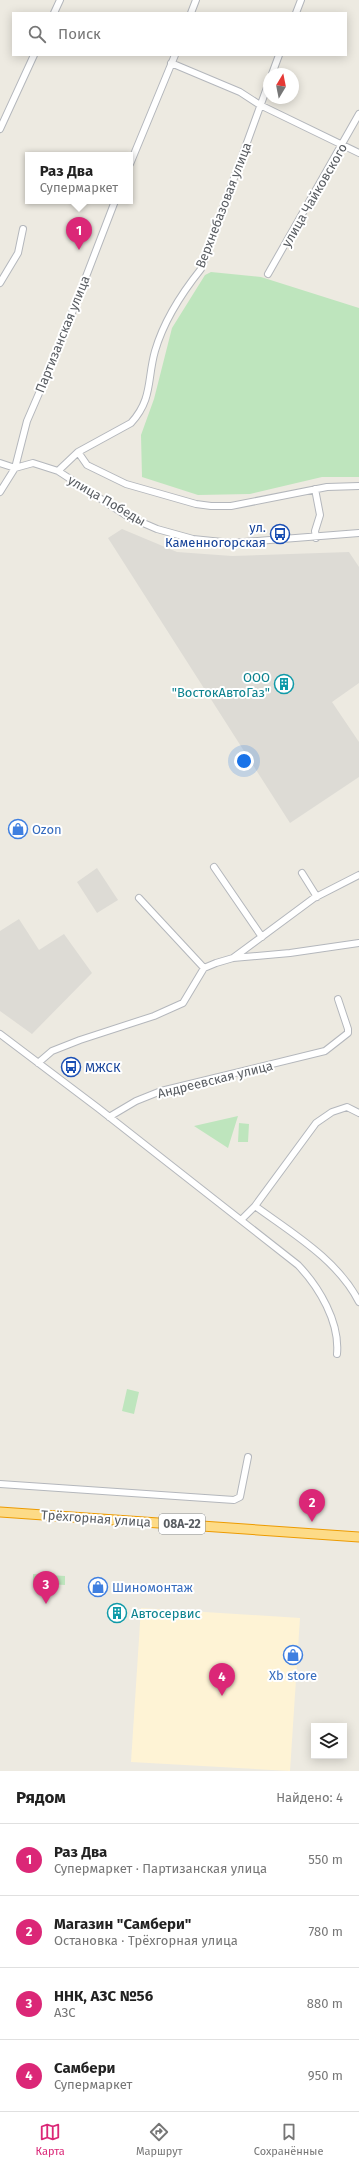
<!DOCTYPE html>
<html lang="ru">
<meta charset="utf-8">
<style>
:root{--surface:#fff;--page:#f6f6f6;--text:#222;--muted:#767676;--line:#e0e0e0;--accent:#db2777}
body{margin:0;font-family:"Fira Sans",sans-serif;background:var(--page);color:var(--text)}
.controls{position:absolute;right:12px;bottom:12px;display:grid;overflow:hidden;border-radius:0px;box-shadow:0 2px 10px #0003}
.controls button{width:36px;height:36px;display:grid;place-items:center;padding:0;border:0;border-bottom:1px solid var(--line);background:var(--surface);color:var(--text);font:20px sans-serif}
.compass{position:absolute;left:263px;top:68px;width:36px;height:36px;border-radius:50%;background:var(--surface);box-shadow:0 2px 10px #0003;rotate:10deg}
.you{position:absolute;left:244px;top:761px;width:14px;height:14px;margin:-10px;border:3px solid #fff;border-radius:50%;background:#1a73e8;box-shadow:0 0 0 6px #1a73e833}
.badge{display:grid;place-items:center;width:26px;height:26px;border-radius:50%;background:var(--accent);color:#fff;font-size:13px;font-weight:700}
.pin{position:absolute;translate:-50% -33px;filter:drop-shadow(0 1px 2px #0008)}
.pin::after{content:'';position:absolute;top:21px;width:14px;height:12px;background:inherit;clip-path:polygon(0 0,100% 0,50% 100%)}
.popup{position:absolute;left:25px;top:152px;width:108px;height:52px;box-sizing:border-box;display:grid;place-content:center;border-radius:0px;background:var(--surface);filter:drop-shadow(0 1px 3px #0005);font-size:13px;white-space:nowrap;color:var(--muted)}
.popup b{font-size:15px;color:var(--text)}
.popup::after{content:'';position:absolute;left:50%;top:100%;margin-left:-8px;border:8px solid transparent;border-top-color:var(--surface)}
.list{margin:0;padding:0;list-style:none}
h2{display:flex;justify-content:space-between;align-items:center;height:52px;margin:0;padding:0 16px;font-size:17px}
h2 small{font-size:13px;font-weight:400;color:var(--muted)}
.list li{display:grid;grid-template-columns:26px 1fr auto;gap:12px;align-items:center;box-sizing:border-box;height:72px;padding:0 16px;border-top:1px solid var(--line)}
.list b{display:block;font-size:15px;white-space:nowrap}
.list p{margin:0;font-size:13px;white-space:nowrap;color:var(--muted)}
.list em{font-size:13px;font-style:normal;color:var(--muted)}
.icon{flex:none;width:22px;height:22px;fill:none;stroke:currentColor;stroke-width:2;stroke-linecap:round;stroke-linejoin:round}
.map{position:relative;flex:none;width:359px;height:1771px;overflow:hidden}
.search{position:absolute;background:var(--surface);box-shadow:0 2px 10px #0003;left:12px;right:12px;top:12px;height:44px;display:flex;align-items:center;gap:10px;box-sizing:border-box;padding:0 14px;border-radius:0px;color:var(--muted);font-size:15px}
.sheet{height:340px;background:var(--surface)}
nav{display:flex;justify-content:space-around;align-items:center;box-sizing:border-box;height:56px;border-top:1px solid var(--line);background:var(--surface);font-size:11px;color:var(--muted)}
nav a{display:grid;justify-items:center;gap:2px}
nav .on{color:var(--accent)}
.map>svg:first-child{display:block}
.commercial{fill:#fef3d5}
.industrial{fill:#dddbd5}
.green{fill:#bee5bd}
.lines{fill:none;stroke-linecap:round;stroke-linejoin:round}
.minor-casing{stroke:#b4b7bc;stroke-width:8}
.highway-casing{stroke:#ed9b00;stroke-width:11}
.minor{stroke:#fff;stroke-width:6}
.highway{stroke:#fddb87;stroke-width:9}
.labels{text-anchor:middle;stroke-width:4;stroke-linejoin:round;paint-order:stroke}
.shield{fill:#fff;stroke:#8b8e91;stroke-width:1}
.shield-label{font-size:12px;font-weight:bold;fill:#595d62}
.street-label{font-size:13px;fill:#595d62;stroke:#fff}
.transit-label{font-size:13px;fill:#164399;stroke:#fff;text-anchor:end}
.culture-label{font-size:13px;fill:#0d838f;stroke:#fff;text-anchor:end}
.shop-label{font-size:13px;fill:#366cbe;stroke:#fff;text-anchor:start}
</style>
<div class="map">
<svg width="359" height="1771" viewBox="0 0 359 1771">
<rect width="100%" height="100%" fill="#edeae1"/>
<path class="commercial" d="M141,1608L300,1618L290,1771L131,1762Z"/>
<path class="industrial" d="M122,529L177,552L232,556L349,552L359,567V683L332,702L359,742V777L290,823L108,538Z
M97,868L118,900L97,913L77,882Z
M19,919L39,950L64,934L92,973L32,1034L0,1011V931Z"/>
<path class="green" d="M211,272L261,277L359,308V477H322L250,494L198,495L142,477L141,435L154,399L172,328L205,275Z
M238,1116L228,1148L194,1126Z
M239,1123L249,1124L248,1142H238Z
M127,1389L139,1392L134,1414L122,1411Z
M33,1574L65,1576V1585L33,1583Z"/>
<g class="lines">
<defs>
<path id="minor" d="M54,13L60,0
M191,13L196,0
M296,13L301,0
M171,63L240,92L260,105L359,153
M272,74L279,55
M0,129L34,55
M130,164L175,55
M268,274L359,114
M0,283L18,253L23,229
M78,452L87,465L126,484L196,504L211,506H231L327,487L359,486
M0,463L15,468L33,463L58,471L127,516L157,529L193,539L232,543L359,533
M58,471L78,452L131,423C153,399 147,379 155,351C164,320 181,294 201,269L269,82
M315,489L320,515L315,531L316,538
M0,492L15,468L27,421L59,347L115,201
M214,867L262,937
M302,873L317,897
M139,898L204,968
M233,958L314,898L359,875
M0,1034L98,1108L298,1265C319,1287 340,1322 337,1354
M38,1063L52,1051L80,1040L154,1016L183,1003L204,968L216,963L233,958L290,953L359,943
M109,1117L136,1101L161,1091L325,1051L348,1033V1029L338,999
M255,1206C292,1233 338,1260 359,1302
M241,1220L255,1206L316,1123L332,1112L347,1107L359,1113
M0,1484L234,1500L240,1497L248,1457"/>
<path id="highway" d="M0,1512L359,1537"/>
</defs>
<use href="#minor" class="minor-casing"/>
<use href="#highway" class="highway-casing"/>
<use href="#minor" class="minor"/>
<use href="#highway" class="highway"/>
</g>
<defs>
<symbol id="bus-ring" viewBox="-11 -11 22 22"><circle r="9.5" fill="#fff" stroke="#1a4fb4" stroke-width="1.5"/><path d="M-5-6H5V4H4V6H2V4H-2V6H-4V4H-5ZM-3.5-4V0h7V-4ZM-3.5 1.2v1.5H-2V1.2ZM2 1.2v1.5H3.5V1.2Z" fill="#1a4fb4"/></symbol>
<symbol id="building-ring" viewBox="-11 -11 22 22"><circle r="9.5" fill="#fff" stroke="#0f9aa8" stroke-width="1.5"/><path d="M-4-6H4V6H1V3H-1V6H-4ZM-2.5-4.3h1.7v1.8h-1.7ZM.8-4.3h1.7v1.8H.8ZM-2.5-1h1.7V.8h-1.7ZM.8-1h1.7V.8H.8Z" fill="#0f9aa8"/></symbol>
<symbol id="shop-ring" viewBox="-11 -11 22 22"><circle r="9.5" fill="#fff" stroke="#3f7fe0" stroke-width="1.5"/><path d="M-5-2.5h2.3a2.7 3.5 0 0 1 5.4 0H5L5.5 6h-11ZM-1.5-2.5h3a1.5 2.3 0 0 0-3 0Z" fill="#3f7fe0"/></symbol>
</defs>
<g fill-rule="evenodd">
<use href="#bus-ring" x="269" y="523" width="22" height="22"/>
<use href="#building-ring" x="273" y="673" width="22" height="22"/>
<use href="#shop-ring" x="7" y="818" width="22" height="22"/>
<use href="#bus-ring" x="60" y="1056" width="22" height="22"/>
<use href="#shop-ring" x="87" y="1576" width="22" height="22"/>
<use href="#building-ring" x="106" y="1602" width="22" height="22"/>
<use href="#shop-ring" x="282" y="1644" width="22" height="22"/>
</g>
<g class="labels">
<rect class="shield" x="159" y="1514" width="46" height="20" rx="3"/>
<g class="shield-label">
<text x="182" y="1528">08А-22</text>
</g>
<g class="street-label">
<text transform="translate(314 195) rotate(-60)" y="5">улица Чайковского</text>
<text transform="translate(223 205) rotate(-69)" y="5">Верхнебазовая улица</text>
<text transform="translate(62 334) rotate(-68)" y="5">Партизанская улица</text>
<text transform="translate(107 500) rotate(30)" y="5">улица Победы</text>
<text transform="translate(215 1079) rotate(-14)" y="5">Андреевская улица</text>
<text transform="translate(96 1518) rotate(4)" y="5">Трёхгорная улица</text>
</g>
<g class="transit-label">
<text x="266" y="532">ул.<tspan x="266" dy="15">Каменногорская</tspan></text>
<text x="85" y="1072" text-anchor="start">МЖСК</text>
</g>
<g class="culture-label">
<text x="270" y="682">ООО<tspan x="270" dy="15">"ВостокАвтоГаз"</tspan></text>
<text x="131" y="1618" text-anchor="start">Автосервис</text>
</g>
<g class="shop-label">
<text x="32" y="834">Ozon</text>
<text x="112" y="1592">Шиномонтаж</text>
<text x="293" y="1680" text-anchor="middle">Xb store</text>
</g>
</g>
</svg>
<div class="controls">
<button><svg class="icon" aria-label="layers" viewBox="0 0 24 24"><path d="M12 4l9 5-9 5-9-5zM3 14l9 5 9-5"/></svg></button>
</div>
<svg class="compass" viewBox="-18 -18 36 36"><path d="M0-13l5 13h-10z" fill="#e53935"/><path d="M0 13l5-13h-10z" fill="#767676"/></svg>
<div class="you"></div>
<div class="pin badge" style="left:79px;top:250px">1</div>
<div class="popup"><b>Раз Два</b>Супермаркет</div>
<div class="pin badge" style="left:312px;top:1522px">2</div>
<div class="pin badge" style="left:46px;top:1604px">3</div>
<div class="pin badge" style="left:222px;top:1696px">4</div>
<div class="search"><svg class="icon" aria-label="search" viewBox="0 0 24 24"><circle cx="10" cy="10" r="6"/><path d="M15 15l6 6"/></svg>Поиск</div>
</div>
<section class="sheet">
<h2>Рядом<small>Найдено: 4</small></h2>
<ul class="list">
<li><span class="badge">1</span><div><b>Раз Два</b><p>Супермаркет · Партизанская улица</p></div><em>550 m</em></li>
<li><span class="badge">2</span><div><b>Магазин &quot;Самбери&quot;</b><p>Остановка · Трёхгорная улица</p></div><em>780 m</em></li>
<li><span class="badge">3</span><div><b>ННК, АЗС №56</b><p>АЗС</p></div><em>880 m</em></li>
<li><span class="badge">4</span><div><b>Самбери</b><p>Супермаркет</p></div><em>950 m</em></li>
</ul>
</section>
<nav>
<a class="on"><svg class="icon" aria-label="map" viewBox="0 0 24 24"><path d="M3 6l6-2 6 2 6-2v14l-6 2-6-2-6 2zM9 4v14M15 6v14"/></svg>Карта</a>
<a><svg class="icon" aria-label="directions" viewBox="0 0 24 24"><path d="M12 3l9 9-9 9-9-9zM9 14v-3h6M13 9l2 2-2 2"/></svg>Маршрут</a>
<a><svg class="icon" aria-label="saved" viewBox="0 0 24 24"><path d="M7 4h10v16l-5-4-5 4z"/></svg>Сохранённые</a>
</nav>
